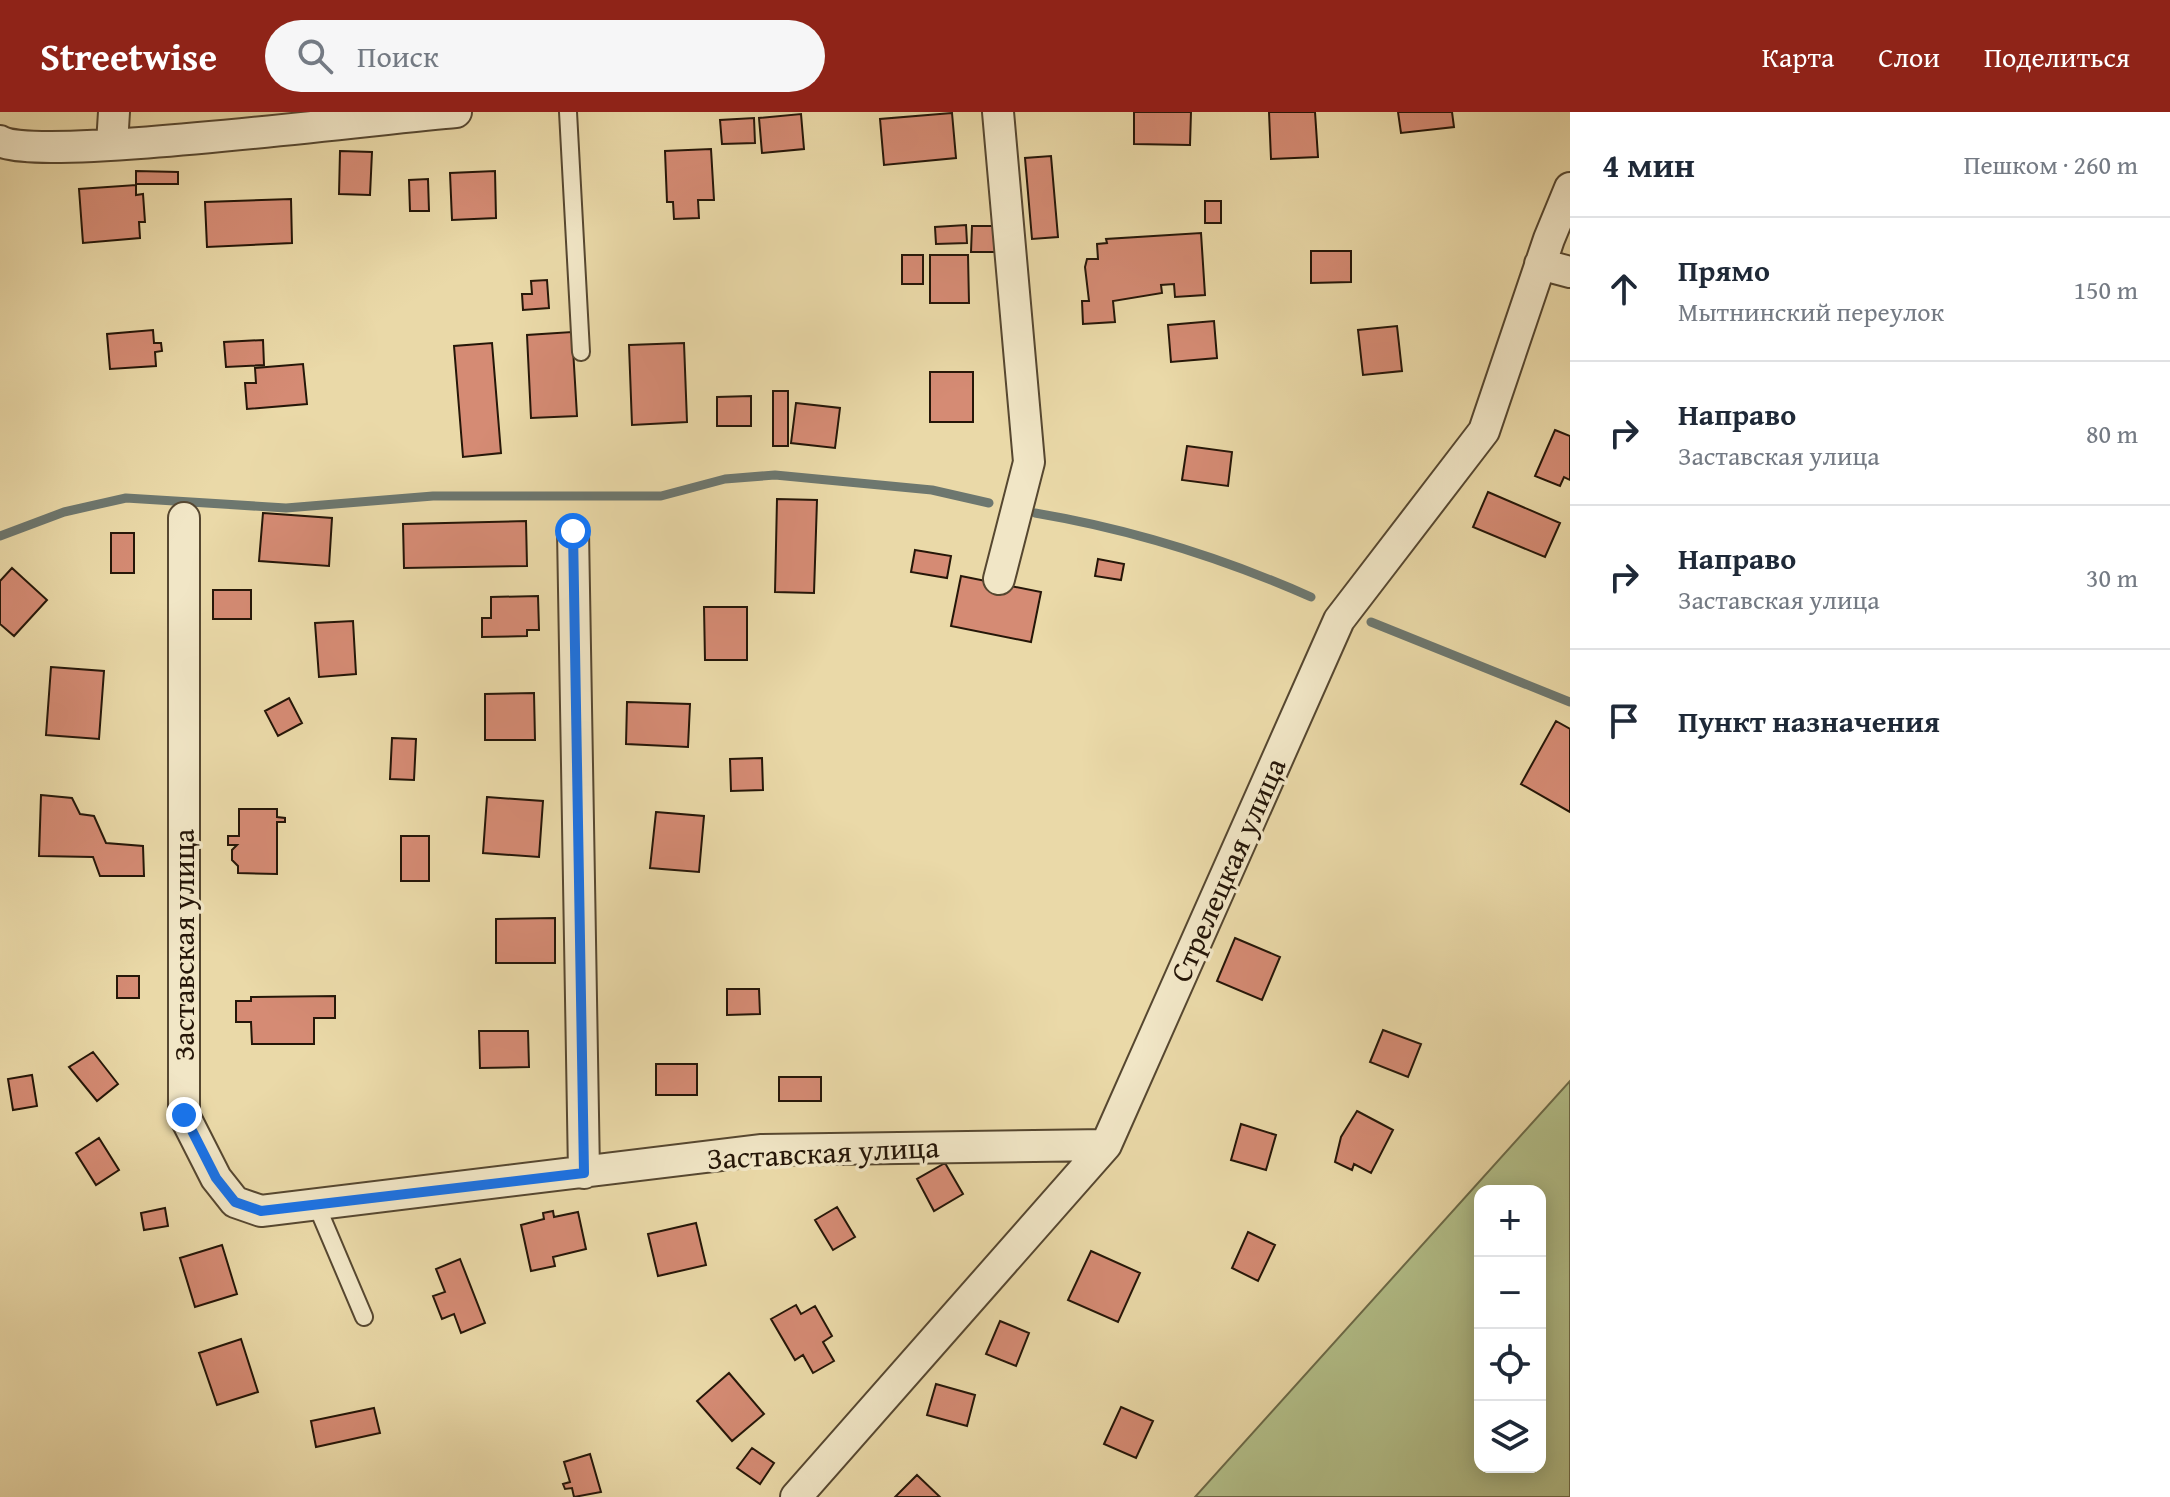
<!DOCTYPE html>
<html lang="ru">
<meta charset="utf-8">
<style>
:root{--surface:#fff;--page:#f6f6f7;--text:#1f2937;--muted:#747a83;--line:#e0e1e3;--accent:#8f2418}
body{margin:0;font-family:"Gentium Book Plus",serif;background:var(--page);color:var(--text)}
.controls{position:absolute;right:24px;bottom:24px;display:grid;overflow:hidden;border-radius:16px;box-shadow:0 4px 20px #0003}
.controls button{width:72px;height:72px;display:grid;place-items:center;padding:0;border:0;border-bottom:2px solid var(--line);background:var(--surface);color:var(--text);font:40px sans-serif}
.stop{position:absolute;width:24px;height:24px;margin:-18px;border:6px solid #1a73e8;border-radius:50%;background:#fff}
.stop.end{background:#1a73e8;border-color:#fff;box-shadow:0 2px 8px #0008}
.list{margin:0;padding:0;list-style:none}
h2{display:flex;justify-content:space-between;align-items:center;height:104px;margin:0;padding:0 32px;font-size:34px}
h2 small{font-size:26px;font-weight:400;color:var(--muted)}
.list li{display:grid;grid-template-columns:52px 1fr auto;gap:24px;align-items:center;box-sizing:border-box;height:144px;padding:0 32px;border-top:2px solid var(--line)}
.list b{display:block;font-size:30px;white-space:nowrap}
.list p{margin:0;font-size:26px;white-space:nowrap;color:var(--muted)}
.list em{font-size:26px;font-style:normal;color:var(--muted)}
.icon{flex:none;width:44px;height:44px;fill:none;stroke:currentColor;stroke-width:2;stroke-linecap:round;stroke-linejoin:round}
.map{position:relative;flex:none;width:1570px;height:1385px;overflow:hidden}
header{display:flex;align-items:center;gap:48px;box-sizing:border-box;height:112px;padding:0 40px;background:var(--accent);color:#fff}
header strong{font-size:38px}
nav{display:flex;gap:44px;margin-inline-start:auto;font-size:28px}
.search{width:560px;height:72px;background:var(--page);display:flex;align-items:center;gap:20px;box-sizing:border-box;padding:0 28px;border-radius:44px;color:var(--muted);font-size:30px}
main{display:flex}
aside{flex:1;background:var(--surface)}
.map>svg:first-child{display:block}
.green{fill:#b3c08a;stroke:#6c6b49;stroke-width:2;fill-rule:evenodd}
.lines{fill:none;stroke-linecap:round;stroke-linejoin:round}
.stream{stroke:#6d776f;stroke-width:9}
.building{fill:#d58b74;stroke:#251608;stroke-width:2}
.lane-casing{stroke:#564730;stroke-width:20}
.street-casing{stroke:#564730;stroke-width:34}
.lane{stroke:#f1e6c6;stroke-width:16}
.street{stroke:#f1e6c6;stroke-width:30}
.route{stroke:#1a73e8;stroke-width:10}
.labels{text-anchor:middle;stroke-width:7;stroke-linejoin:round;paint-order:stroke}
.street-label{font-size:30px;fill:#251608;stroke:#f1e6c6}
</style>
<header>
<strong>Streetwise</strong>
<div class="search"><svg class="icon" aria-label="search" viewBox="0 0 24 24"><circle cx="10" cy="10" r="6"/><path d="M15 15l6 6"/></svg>Поиск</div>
<nav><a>Карта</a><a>Слои</a><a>Поделиться</a></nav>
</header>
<main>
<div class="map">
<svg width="1570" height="1385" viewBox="0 0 1570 1385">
<rect width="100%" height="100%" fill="#ead9a8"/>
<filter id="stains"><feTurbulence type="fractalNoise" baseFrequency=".0025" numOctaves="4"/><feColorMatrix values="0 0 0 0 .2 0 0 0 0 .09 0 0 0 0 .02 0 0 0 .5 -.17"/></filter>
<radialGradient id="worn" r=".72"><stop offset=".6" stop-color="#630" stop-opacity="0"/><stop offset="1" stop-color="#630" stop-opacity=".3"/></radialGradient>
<path class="green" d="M1570,969V1385H1195ZM1480,1079H1540V1355H1480Z"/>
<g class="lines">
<path class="stream" d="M1035,401C1130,417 1223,446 1311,485
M0,424L64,400L126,386L286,396L433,384H661L725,367L775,363L932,378L989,391
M1371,510L1570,590"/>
</g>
<path class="building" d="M1134,0H1191L1190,33L1134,32Z
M1269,0H1315L1318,45L1271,47Z
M1398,0H1452L1454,15L1401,21Z
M952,1L956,46L884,53L880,7Z
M801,2L804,37L762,41L759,6Z
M754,6L755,31L722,32L720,8Z
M711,37L714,88H698L699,106L674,107L673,90H667L665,39Z
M340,39L372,40L370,83L339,82Z
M1051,44L1058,125L1032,127L1025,46Z
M136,59L178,60V72H136Z
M495,59L496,106L452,108L450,61Z
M428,67L429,99H410L409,68Z
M136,73V83L143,82L145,110H139L140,126L83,131L79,77Z
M291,87L292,131L207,135L205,90Z
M1205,89H1221V111H1205Z
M966,113L967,131L936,132L935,115Z
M972,114H996V140H971Z
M1201,121L1205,183L1175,185L1174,172L1161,173L1162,181L1113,189L1115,210L1083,212L1082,189H1089L1085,155L1087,147H1098L1097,132L1107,131L1106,127Z
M1311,139H1351V170L1311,171Z
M902,143H923V172H902Z
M930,143H968L969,191H930Z
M547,168L549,196L523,198L522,182H532L531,169Z
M1214,209L1217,246L1171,250L1168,213Z
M1397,214L1402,259L1363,263L1358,218Z
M153,218L154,231H161L162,239L155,240L156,254L110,257L107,222Z
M572,220L577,304L531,306L527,223Z
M263,228L264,253L226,255L224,230Z
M492,231L501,341L463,345L454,234Z
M684,231L687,310L632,313L629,233Z
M303,252L307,292L247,297L245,271H256L255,256Z
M930,260H973V310H930Z
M773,279H788V334H773Z
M751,284V314H717V285Z
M796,291L840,296L835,336L791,331Z
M1555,318L1570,324V368L1564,365L1560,374L1535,364Z
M1187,334L1232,340L1228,374L1182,368Z
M1488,380L1560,411L1545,445L1473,415Z
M777,387L817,388L814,481L775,480Z
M263,401L332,406L329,454L259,449Z
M526,409L527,454L404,456L403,412Z
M111,421H134V461H111Z
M915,438L951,444L947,466L911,460Z
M1098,447L1124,452L1121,468L1095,464Z
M12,456L47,488L14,524L0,512V469Z
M961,464L1041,480L1031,530L951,514Z
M213,478H251V507H213Z
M538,484L539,518H527V524L482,525V506H491V485Z
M704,495H747V548H705Z
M353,509L356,562L319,565L315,511Z
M51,555L104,559L99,627L46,623Z
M534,581L535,628H485V582Z
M289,586L302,611L278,624L265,599Z
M627,590L690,592L688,635L626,632Z
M1556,609L1570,617V700L1521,672Z
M392,626L416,627L414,668L390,667Z
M762,646L763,678L731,679L730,647Z
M41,683L72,686L80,702L94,704L106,731L143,734L144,764H100L93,745L39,744Z
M487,685L543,689L539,745L483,741Z
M239,697H277V705L285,706V710H277V762L238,761V754L232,748V738L237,733H228V724H239Z
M656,700L704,704L699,760L650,756Z
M401,724H429V769H401Z
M555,806V851H496V807Z
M1235,826L1280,845L1262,888L1217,869Z
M117,864H139V886H117Z
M727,877H759L760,902L727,903Z
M335,884V906H314V932H252L251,910H236V889H251V885Z
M1383,918L1421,932L1408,965L1370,950Z
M479,919H528L529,955L480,956Z
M93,940L118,972L97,989L69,955Z
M656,952H697V983H656Z
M32,963L37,994L13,998L8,967Z
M779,965H821V989H779Z
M1357,999L1393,1018L1371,1061L1354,1052L1352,1058L1335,1050L1341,1025Z
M1241,1012L1276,1023L1266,1058L1231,1048Z
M99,1026L119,1058L96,1073L76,1041Z
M945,1051L963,1082L934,1099L917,1067Z
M837,1095L855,1125L833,1138L815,1108Z
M165,1096L168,1114L144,1118L141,1101Z
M553,1099L554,1105L578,1100L586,1137L553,1145L555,1154L531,1159L521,1113L544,1107L543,1101Z
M696,1111L706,1153L658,1164L648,1122Z
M1248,1120L1275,1133L1258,1169L1232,1156Z
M222,1133L237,1182L195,1195L180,1146Z
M1091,1139L1140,1161L1118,1210L1068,1188Z
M460,1147L485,1211L461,1221L454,1202L442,1207L433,1184L445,1180L436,1157Z
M796,1193L801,1202L815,1194L832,1224L823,1230L834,1249L813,1261L803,1243L795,1248L771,1207Z
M1000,1209L1029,1221L1016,1254L986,1242Z
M241,1227L258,1280L217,1293L199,1241Z
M729,1261L764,1302L732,1329L697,1289Z
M936,1272L975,1283L967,1314L927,1303Z
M1121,1295L1153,1309L1136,1346L1104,1332Z
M374,1296L380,1321L316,1335L311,1309Z
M752,1336L774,1351L760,1372L737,1356Z
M590,1342L601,1380L574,1385L572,1376L565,1377L563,1372L570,1370L564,1350Z
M917,1363L940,1385H895Z"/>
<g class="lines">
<defs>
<path id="lane" d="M568,0L581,240
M316,1092L364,1205"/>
<path id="street" d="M998,0L1029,350L999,467
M0,29C36,51 388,5 456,0
M112,32L114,0
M1540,152L1570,160
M184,406V1003L216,1066L235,1090L261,1099L762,1038L1106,1033
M573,419L584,1061
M796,1385L1106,1033L1339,508L1484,319L1549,127L1570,76"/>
</defs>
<use href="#lane" class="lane-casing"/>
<use href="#street" class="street-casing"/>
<use href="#lane" class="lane"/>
<use href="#street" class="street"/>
</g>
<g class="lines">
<path class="route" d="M184,1003L216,1066L235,1090L261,1099L584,1061L573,419"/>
</g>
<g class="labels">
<g class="street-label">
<text transform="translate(1228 758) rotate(-66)" y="10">Стрелецкая улица</text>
<text transform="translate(184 833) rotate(-90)" y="10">Заставская улица</text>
<text transform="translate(823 1041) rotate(-3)" y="10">Заставская улица</text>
</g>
</g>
<rect width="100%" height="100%" filter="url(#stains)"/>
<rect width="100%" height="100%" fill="url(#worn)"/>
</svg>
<div class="controls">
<button>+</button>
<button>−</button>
<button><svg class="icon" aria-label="locate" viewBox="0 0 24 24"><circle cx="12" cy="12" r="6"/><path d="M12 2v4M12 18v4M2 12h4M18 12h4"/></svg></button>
<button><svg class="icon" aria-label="layers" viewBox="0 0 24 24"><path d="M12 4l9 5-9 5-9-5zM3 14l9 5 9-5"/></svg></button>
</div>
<div class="stop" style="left:573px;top:419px"></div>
<div class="stop end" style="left:184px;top:1003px"></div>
</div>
<aside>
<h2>4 мин<small>Пешком · 260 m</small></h2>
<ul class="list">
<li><svg class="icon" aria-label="ahead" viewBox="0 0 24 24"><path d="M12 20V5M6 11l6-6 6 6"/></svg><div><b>Прямо</b><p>Мытнинский переулок</p></div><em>150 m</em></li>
<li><svg class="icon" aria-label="right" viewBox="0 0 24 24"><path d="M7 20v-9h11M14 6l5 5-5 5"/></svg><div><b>Направо</b><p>Заставская улица</p></div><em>80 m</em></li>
<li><svg class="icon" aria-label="right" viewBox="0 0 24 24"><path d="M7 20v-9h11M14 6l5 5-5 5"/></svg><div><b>Направо</b><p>Заставская улица</p></div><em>30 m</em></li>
<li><svg class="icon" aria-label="arrive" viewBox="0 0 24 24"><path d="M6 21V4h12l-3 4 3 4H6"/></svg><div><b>Пункт назначения</b></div></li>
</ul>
</aside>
</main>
